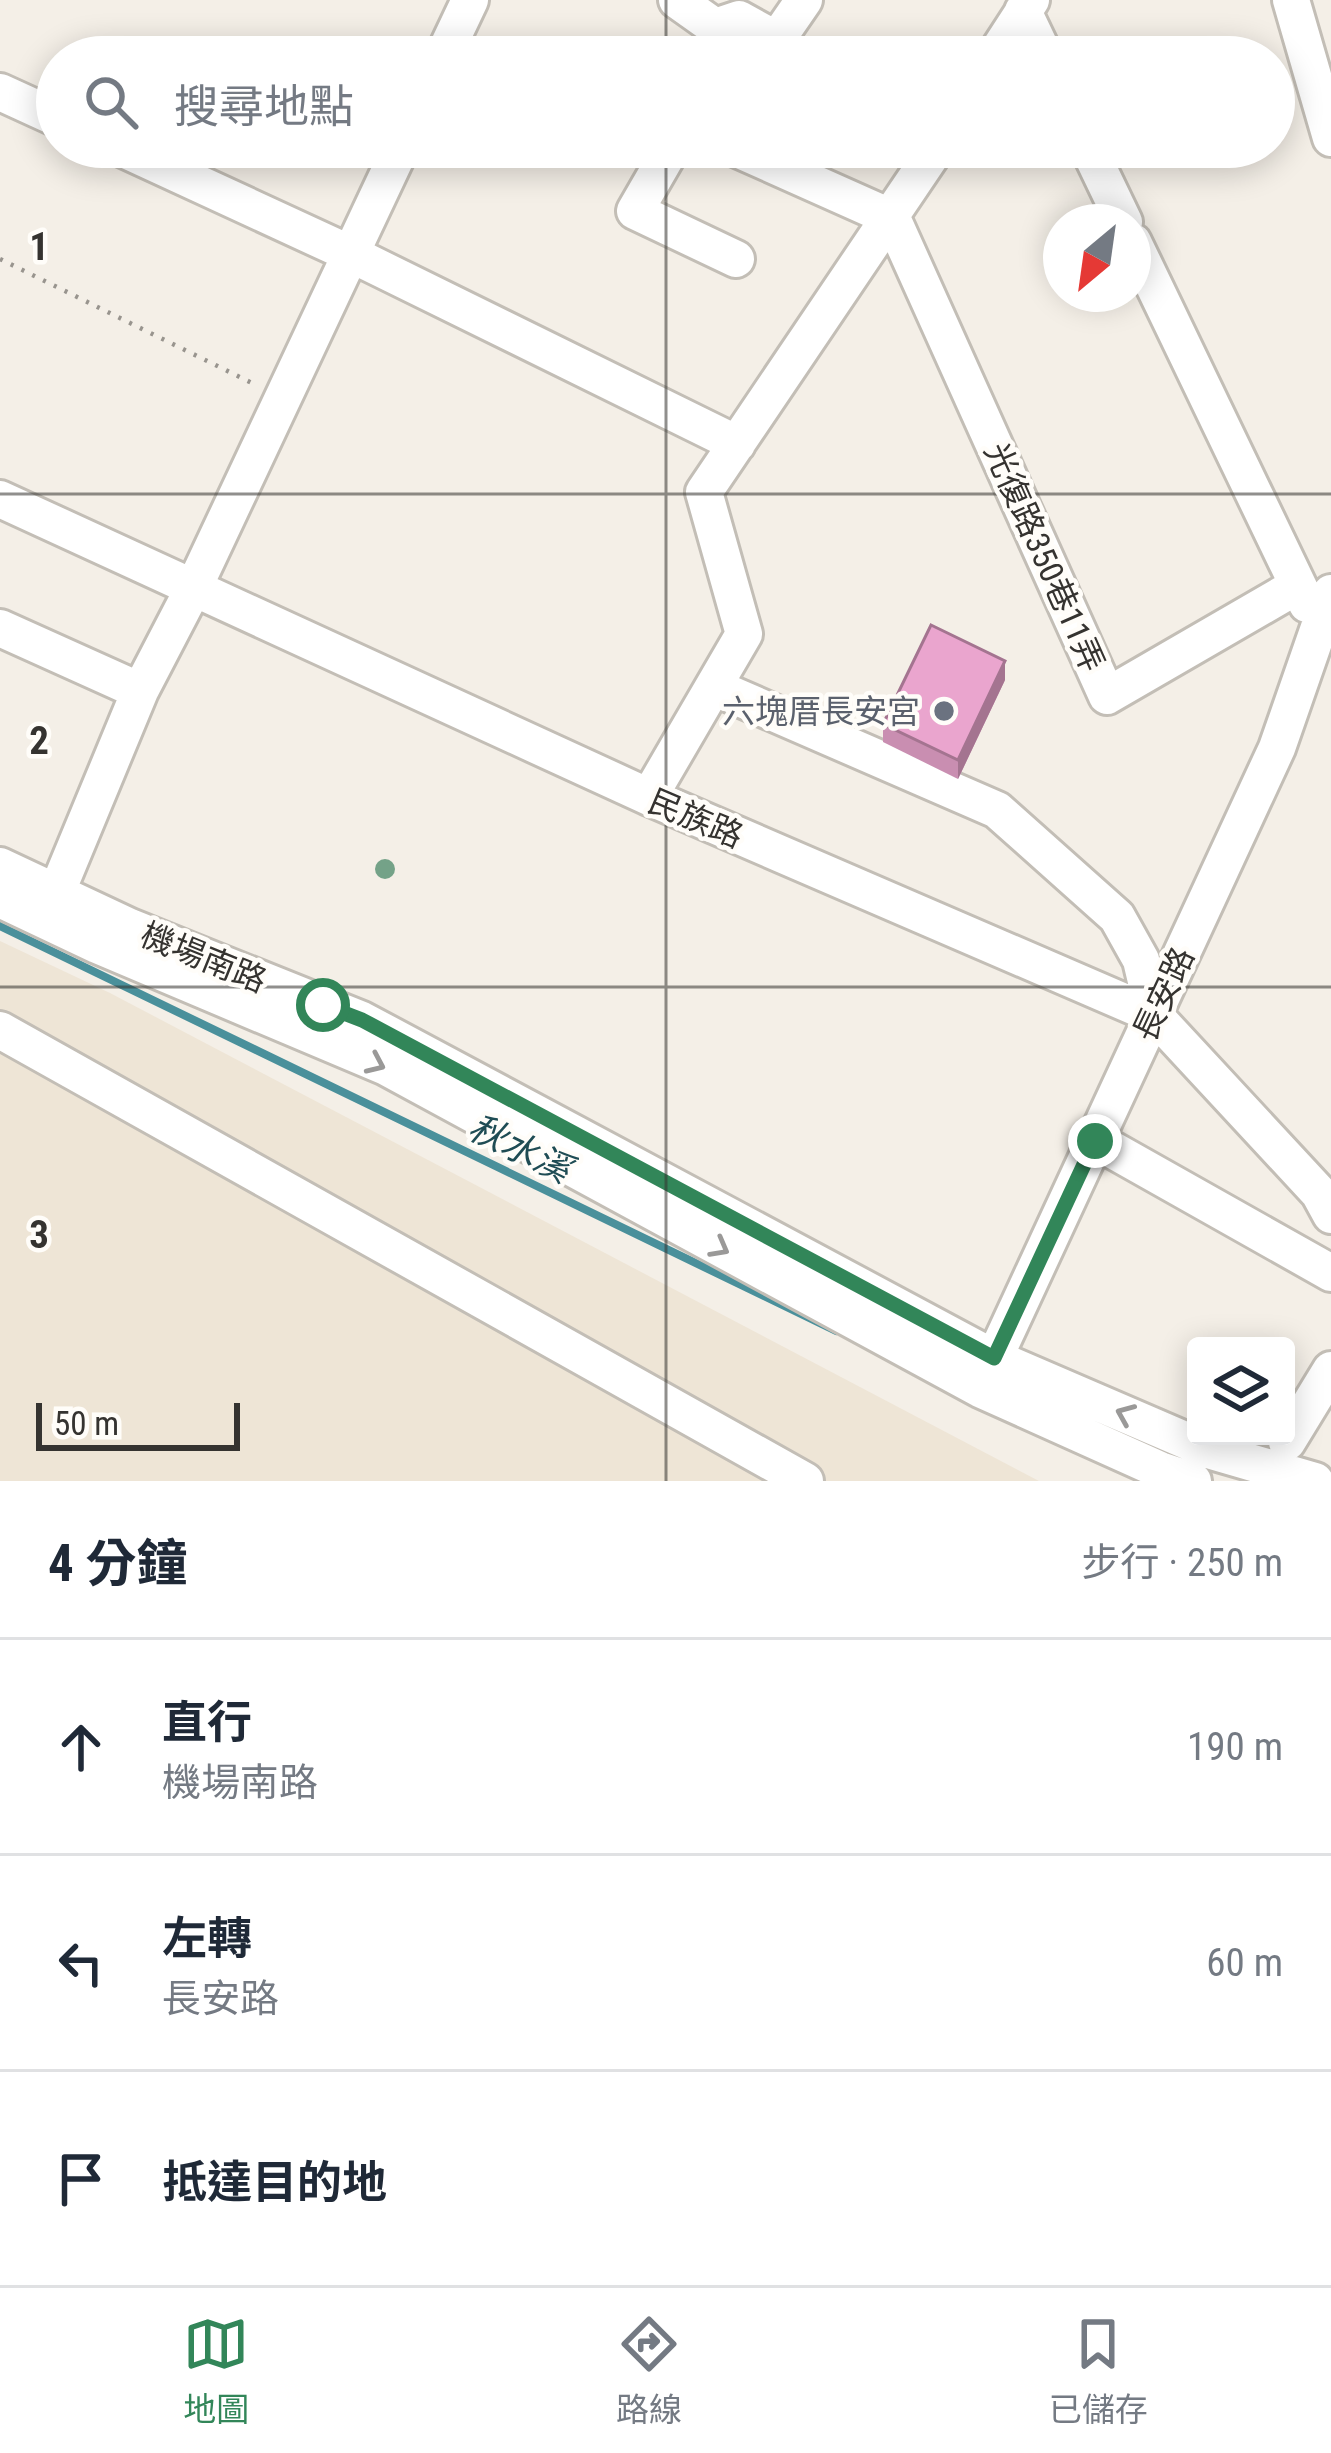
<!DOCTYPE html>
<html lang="zh-TW">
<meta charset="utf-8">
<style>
:root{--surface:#fff;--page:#f6f6f7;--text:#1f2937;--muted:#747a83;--line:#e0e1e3;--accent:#328659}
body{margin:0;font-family:"Roboto Condensed","Noto Sans TC",sans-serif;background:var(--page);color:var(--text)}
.controls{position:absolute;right:36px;bottom:36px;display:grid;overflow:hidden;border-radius:12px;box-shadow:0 6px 30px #0003}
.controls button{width:108px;height:108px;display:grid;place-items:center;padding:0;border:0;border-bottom:3px solid var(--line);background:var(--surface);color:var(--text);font:60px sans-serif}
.compass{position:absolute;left:1043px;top:204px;width:108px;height:108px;border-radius:50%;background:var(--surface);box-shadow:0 6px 30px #0003;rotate:209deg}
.scale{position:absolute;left:36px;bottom:30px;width:204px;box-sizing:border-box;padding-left:12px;border:6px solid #353330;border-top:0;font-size:33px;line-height:42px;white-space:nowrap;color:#353330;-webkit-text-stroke:9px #fffdf9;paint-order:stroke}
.stop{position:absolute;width:36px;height:36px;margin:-27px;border:9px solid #328659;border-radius:50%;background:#fff}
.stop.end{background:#328659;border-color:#fff;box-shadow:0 3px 12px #0008}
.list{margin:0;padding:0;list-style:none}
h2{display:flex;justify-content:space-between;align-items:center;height:156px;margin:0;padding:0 48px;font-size:51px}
h2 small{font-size:39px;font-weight:400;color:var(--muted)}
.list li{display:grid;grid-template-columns:78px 1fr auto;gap:36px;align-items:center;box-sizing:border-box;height:216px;padding:0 48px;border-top:3px solid var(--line)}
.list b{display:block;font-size:45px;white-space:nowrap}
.list p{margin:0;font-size:39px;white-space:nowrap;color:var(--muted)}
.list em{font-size:39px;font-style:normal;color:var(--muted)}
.icon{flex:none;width:66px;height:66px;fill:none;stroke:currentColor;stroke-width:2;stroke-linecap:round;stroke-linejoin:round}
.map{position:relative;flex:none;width:1331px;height:1481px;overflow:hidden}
.search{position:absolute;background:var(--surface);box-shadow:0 6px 30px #0003;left:36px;right:36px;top:36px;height:132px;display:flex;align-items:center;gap:30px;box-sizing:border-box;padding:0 42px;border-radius:66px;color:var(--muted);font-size:45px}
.sheet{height:804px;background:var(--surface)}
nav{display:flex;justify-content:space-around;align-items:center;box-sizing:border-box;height:168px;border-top:3px solid var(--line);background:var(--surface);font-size:33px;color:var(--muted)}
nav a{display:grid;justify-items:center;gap:6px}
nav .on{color:var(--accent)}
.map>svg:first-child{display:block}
.built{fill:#eee5d6}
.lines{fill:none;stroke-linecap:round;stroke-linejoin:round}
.stream{stroke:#4a909b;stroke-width:8}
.minor-casing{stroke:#c3beb6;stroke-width:42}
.path{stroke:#98948e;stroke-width:4.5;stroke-dasharray:3 9;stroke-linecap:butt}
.minor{stroke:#fff;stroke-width:36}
.tree{fill:#74a288}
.wall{fill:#c98eb1}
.shaded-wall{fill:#a47490}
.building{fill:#eaa5ce;stroke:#a47490;stroke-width:3}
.oneway{stroke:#9a9998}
.route{stroke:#328659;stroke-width:15}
.grid{fill:none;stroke:#353330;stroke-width:3;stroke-opacity:0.55}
.worship-dot{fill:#6b7280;stroke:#fffdf9;stroke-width:4.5}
.labels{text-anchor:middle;stroke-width:9;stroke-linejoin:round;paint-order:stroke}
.street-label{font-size:33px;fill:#353330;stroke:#fffdf9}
.worship-label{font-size:33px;fill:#5b616d;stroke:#fffdf9;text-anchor:end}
.water-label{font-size:36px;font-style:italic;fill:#1f4c54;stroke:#fffdf9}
.grid-label{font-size:39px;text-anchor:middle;font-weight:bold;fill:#353330;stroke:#fffdf9;stroke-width:9;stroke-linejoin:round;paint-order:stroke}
</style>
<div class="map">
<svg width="1331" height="1481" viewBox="0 0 1331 1481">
<rect width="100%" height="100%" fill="#f4efe7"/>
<path class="built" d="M0,941L110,993L1039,1481H0Z"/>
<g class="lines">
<path class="stream" d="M0,926L836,1331"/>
<defs>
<path id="minor" d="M677,0L715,27
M1291,0L1331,138
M1023,11L1045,57
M715,27L739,19L768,35L782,32L804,0
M443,57L470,0
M994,57L1031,0
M0,92L57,118
M119,147L351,254L737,444
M672,147L635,211L736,259
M733,147L892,218L1107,696L1297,586
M1088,147L1124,222
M1133,242L1307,604
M0,499L649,797L1154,1015L1319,1193L1331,1215
M0,628L140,691
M714,687L997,810L1117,917L1141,960L1154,1015
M649,797L744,634L704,492L937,147
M0,866L130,927L362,1020L994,1358L1208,1450L1315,1481
M0,899L97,945L386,1067L980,1389L1160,1470L1193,1481
M48,913L140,691L193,589L401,147
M0,1030L805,1481
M1095,1140L1331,1273
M984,1380L1277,748L1331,593
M1287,1442L1331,1370"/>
</defs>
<use href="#minor" class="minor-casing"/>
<path class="path" d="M0,259L256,385"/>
<use href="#minor" class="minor"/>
</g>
<circle class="tree" cx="385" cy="869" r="10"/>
<path class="wall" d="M1005,680L958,779L883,742V724Z"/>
<path class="shaded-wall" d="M1005,661V680L958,779V760Z"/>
<path class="building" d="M931,625L1005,661L958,760L883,724Z"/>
<defs><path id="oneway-chevron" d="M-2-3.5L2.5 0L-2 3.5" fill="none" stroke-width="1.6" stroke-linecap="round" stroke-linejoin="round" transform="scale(3)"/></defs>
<g class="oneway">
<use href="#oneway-chevron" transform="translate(376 1064) rotate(24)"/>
<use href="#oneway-chevron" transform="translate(720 1248) rotate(29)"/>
<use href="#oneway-chevron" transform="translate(1125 1414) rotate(-157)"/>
</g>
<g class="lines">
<path class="route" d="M323,1005L362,1020L994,1358L1095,1141"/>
</g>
<path class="grid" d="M666,0V57M666,147V1481M0,494H1331M0,987H1331"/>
<circle class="worship-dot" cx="944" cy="711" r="12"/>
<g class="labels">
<g class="street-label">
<text transform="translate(1045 557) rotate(66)" y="12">光復路350巷11弄</text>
<text transform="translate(696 818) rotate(23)" y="12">民族路</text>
<text transform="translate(204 957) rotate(22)" y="12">機場南路</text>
<text transform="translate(1163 994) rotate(-65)" y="12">長安路</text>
</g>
<g class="worship-label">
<text x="920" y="723">六塊厝長安宮</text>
</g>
<g class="water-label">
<text transform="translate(520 1148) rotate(26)" y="13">秋水溪</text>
</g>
</g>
<g class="grid-label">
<text x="39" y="260">1</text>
<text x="39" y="754">2</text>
<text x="39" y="1248">3</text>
</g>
</svg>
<div class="controls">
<button><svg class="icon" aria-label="layers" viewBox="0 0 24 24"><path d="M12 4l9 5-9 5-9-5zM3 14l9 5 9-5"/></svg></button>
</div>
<svg class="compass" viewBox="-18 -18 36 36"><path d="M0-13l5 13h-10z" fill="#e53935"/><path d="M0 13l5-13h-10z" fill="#747a83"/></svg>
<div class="scale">50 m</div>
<div class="stop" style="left:323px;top:1005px"></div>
<div class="stop end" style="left:1095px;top:1141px"></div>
<div class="search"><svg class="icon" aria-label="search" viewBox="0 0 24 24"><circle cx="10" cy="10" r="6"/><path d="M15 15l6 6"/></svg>搜尋地點</div>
</div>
<section class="sheet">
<h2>4 分鐘<small>步行 · 250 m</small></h2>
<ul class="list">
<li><svg class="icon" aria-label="ahead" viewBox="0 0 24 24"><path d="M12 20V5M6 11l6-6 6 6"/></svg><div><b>直行</b><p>機場南路</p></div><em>190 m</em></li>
<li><svg class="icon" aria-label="left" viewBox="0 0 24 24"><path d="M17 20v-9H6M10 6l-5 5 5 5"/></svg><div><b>左轉</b><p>長安路</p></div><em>60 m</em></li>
<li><svg class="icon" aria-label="arrive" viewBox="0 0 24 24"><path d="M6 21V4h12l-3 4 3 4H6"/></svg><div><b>抵達目的地</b></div></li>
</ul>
</section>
<nav>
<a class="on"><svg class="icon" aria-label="map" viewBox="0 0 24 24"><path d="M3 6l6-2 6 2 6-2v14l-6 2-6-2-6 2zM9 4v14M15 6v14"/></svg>地圖</a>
<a><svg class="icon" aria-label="directions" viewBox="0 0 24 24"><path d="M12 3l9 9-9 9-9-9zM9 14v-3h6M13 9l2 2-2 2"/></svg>路線</a>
<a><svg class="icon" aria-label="saved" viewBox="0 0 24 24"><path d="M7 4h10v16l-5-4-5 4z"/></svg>已儲存</a>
</nav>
